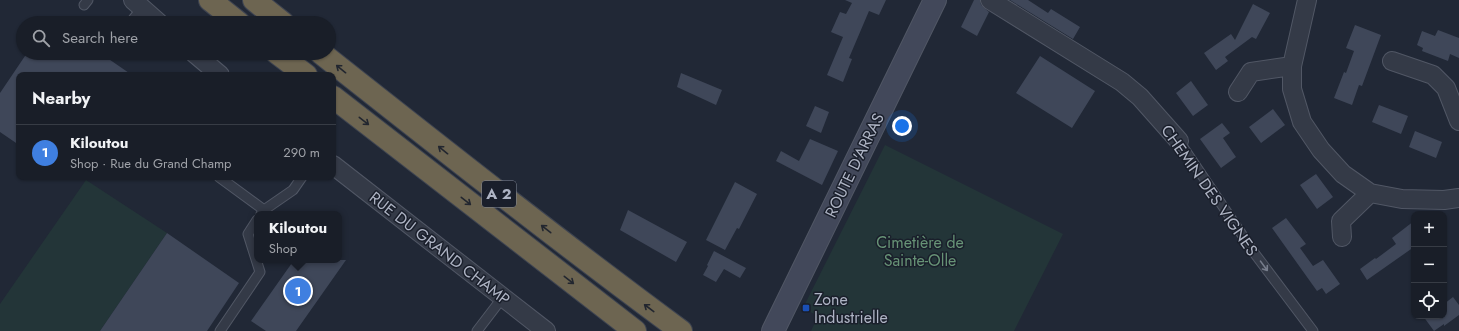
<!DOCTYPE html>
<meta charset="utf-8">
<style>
:root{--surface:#191e28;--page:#262b34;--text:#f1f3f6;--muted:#9fa2a8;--line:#373c45;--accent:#8c9099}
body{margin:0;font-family:Jost,sans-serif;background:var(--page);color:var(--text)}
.controls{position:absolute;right:12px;bottom:12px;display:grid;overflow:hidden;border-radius:8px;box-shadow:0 1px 3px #0004}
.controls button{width:36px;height:36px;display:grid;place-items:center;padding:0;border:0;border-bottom:1px solid var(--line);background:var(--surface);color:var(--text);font:20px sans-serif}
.you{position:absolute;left:902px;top:126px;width:14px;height:14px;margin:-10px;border:3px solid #fff;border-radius:50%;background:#1a73e8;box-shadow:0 0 0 6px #1a73e833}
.badge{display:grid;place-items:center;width:26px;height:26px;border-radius:50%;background:var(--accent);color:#fff;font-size:13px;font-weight:700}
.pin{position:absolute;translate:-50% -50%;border:2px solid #fff;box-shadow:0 1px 4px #0006}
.popup{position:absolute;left:254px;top:211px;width:88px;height:52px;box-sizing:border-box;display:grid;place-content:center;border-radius:8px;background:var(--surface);filter:drop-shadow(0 1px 3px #0005);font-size:13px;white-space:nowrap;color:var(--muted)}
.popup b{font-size:15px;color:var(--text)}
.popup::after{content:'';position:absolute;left:50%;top:100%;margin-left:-8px;border:8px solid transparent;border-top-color:var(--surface)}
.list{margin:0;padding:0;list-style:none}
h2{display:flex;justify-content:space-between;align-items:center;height:52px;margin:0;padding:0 16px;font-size:17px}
h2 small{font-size:13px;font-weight:400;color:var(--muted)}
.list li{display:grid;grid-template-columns:26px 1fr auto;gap:12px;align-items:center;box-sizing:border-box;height:56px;padding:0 16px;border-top:1px solid var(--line)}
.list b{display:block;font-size:15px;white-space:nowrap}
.list p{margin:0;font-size:13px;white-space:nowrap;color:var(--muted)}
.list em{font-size:13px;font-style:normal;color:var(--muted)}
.icon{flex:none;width:22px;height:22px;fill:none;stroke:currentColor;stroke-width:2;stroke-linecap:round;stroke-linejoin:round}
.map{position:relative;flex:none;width:1459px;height:331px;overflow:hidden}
.search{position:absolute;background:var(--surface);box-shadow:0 1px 3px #0004;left:16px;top:16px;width:320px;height:44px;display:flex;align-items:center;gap:10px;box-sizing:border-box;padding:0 14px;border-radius:22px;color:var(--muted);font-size:15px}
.panel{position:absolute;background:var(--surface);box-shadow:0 1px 3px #0004;left:16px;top:72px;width:320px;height:108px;border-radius:8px}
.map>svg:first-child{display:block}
.green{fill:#233538}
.building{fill:#3f4759}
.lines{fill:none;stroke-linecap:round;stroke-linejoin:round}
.lane-casing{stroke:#515765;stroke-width:11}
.street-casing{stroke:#515765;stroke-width:20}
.secondary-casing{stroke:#515765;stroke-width:24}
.highway-casing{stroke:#3e4451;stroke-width:24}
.lane{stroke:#343a47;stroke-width:9}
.street{stroke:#343a47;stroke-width:18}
.secondary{stroke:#42485a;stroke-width:22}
.highway{stroke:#6d6551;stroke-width:22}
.oneway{stroke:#22262f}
.oneway2{stroke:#777d8c}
.transit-dot{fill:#1a4fb4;stroke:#1a1f2b;stroke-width:1.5}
.labels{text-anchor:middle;stroke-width:3;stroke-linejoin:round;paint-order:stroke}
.shield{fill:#1a1f2b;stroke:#828796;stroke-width:1}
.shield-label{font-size:15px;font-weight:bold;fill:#aeb4c4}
.street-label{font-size:16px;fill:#aeb4c4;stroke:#1a1f2b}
.park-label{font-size:16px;fill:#679376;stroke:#1a1f2b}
.poi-label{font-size:16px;fill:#aeb4c4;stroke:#1a1f2b;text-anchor:start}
</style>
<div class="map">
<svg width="1459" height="331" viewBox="0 0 1459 331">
<rect width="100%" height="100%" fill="#212836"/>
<path class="green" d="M885,145L1063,234L1014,331H811L818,316L803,308Z
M86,180L167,233L100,331H0V304Z"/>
<path class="building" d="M845,0H886L879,15L869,11L849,58L852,59L843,82L827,75L843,37L831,32L840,12L846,14L852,3Z
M974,0H980L981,5L989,12L977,36L961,27Z
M1010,0H1028L1048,13L1051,9L1080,27L1073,39Z
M1253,4L1270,13L1256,39L1252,37L1225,57L1228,61L1216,70L1204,53L1231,34L1235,40Z
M1355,25L1381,35L1362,86L1359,85L1352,105L1334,98L1344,72L1346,73L1354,51L1346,48Z
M1438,30L1459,38V58L1450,54L1448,61L1422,51L1423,48L1417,45L1422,31L1435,36Z
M27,53H100L132,75H19V145L0,132V93Z
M1040,56L1095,91L1072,128L1016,93Z
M681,73L722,90L716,105L677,87Z
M1191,81L1208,105L1193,116L1176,93Z
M1379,105L1408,116L1401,134L1372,122Z
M815,106L829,112L821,133L806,126Z
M1273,109L1285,125L1261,143L1249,127Z
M1222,123L1230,133L1223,138L1236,157L1221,168L1200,139Z
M1415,131L1442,142L1436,158L1409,147Z
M810,139L838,151L822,185L776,161L781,151L799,161Z
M1316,174L1333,197L1317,209L1300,185Z
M735,182L757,194L739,229L737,228L725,250L706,240Z
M628,210L687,242L676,262L620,230Z
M1286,218L1306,244L1300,248L1313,266L1323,260L1340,284L1326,294L1322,288L1317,291L1272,228Z
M1414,221V247L1367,280L1360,269L1375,258L1376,259L1396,244L1392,238Z
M167,233L239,283L207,331H100Z
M714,251L746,268L740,278L724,269L716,282L703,275L708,266L707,265Z
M294,260H346L296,331H266L251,321Z
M1453,297L1459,305V315L1444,326V324L1434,331L1423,316H1444V304Z"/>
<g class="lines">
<defs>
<path id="lane" d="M84,5L88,0
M130,23L142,8
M1179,141L1255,254L1313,331
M219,177L264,210
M261,214L264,210L293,190L302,177
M220,331L260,272L248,234L257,220
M477,331L503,297"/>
<path id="street" d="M133,0L159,23
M990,0L1122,82L1140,97L1179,141
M1307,0L1292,66V89L1302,122L1321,150L1343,174L1370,193L1402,199L1444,200L1459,198
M194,53L220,75
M1392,61L1433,75L1446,88L1459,121
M1238,92L1251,72L1292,66
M333,165L546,331
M1342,237L1341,221L1370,193"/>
<path id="secondary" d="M773,331L935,0"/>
<path id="highway" d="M210,0L239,23
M254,0L283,23
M277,53L306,75
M321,53C440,147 559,241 681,331
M333,97L635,331"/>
</defs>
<use href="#lane" class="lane-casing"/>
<use href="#street" class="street-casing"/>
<use href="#secondary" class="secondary-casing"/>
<use href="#highway" class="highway-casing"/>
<use href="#lane" class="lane"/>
<use href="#street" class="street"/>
<use href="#secondary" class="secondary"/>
<use href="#highway" class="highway"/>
</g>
<defs><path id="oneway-shaft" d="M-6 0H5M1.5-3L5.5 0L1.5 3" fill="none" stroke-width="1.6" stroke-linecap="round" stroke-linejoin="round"/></defs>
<g class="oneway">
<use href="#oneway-shaft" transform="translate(341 69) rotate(-141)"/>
<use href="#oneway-shaft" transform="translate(364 121) rotate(38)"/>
<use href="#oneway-shaft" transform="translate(443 150) rotate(-141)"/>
<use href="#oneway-shaft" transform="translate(466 201) rotate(38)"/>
<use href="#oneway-shaft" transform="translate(546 229) rotate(-142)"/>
<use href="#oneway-shaft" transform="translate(569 280) rotate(38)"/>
<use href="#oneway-shaft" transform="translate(649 308) rotate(-143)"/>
</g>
<use class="oneway2" href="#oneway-shaft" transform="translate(1264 266) rotate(54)"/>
<rect class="transit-dot" x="802" y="304" width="8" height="8" rx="2"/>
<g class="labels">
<rect class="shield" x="482" y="181" width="34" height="26" rx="3"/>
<g class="shield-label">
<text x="499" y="199">A 2</text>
</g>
<g class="street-label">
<text transform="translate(854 165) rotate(-64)" y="6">ROUTE D'ARRAS</text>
<text transform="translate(1210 190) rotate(55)" y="6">CHEMIN DES VIGNES</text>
<text transform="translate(440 248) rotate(38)" y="6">RUE DU GRAND CHAMP</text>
</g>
<g class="park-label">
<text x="920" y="248">Cimetière de<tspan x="920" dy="18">Sainte-Olle</tspan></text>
</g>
<g class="poi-label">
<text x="814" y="305">Zone<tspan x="814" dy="18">Industrielle</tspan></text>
</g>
</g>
</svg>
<div class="controls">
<button>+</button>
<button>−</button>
<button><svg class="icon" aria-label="locate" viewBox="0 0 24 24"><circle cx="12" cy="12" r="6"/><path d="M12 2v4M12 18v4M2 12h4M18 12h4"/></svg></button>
</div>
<div class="you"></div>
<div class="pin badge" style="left:298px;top:291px;background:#3f7fe0">1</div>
<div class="popup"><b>Kiloutou</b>Shop</div>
<div class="search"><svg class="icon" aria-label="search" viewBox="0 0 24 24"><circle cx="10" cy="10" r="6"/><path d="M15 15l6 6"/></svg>Search here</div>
<section class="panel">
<h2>Nearby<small></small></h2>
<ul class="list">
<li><span class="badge" style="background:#3f7fe0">1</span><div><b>Kiloutou</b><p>Shop · Rue du Grand Champ</p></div><em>290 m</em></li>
</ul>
</section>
</div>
